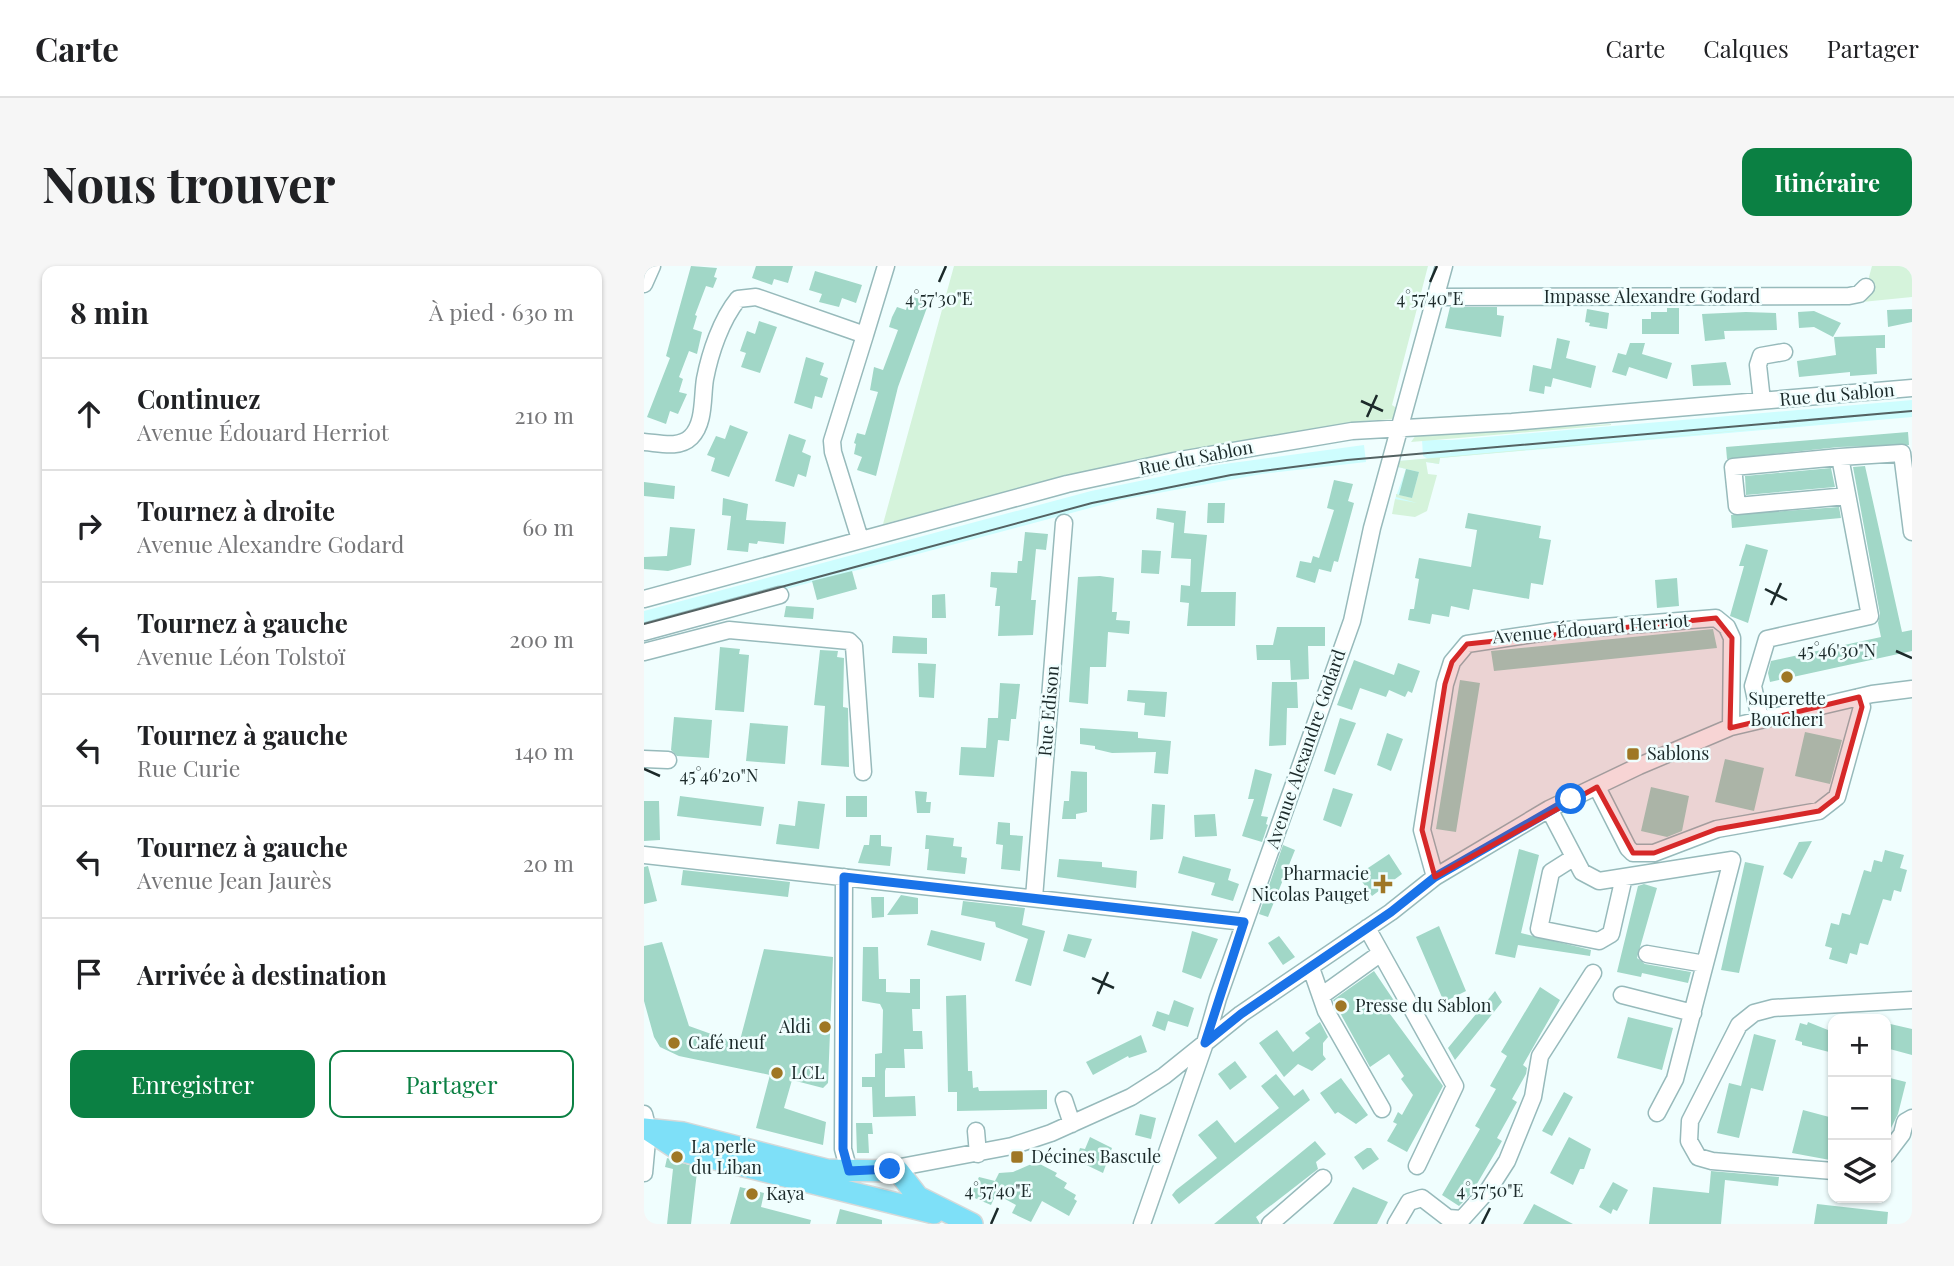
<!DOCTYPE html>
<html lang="fr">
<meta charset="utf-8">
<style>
:root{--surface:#fff;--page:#f6f6f6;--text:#202124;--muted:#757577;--line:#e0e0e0;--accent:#0b8043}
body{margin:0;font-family:"Playfair Display",serif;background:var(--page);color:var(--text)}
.controls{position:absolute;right:21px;bottom:21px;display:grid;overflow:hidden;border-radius:14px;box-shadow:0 2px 5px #0004}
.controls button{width:63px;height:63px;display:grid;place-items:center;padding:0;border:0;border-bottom:2px solid var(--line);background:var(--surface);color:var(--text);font:35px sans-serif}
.stop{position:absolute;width:21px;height:21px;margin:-16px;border:5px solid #1a73e8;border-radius:50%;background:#fff}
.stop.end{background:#1a73e8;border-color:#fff;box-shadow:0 2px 7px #0008}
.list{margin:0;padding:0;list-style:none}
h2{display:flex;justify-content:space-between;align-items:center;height:91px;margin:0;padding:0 28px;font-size:30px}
h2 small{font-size:23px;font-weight:400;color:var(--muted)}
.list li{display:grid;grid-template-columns:46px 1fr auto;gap:21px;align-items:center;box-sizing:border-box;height:112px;padding:0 28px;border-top:2px solid var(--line)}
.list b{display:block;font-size:26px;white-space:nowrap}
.list p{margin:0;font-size:23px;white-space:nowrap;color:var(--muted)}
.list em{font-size:23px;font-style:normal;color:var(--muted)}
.actions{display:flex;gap:14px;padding:21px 28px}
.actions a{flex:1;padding:16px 0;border:2px solid var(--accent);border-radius:14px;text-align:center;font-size:24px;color:var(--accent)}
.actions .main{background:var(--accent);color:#fff}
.icon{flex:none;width:38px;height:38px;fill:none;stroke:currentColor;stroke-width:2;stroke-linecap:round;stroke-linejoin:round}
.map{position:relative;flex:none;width:1268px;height:958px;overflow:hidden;border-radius:14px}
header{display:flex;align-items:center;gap:42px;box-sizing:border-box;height:98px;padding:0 35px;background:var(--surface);border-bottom:2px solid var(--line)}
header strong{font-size:33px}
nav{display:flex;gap:38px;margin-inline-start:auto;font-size:24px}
.intro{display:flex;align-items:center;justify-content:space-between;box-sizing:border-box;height:168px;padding:0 42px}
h1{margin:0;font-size:49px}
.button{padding:18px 32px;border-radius:14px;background:var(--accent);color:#fff;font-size:24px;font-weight:700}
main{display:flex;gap:42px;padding:0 42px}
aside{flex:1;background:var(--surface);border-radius:14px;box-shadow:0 2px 5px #0004}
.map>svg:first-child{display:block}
.built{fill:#cefdfe}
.green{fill:#d5f3db}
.building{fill:#a1d7c7}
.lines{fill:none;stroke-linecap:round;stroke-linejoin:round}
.minor-casing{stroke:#97babb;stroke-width:19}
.major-casing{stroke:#d6d9d9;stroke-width:24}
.minor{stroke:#fff;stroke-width:16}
.major{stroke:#7ee0f8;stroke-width:21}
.tram{stroke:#546262;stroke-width:2}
.route{stroke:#1a73e8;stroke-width:9}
.marked{fill:#d62828;fill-opacity:0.2;stroke:#d62828;stroke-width:5;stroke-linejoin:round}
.ticks{fill:none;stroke:#1c2a2a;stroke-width:2.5}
.poi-dot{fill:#9f7725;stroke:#f0fefe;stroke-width:2.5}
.labels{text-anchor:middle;stroke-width:5;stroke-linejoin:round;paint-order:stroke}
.street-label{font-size:18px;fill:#1c2a2a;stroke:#f0fefe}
.poi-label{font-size:18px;fill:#1c2a2a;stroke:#f0fefe;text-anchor:start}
.ticks-label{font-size:18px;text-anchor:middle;fill:#1c2a2a;stroke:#f0fefe;stroke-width:5;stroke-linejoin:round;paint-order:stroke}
</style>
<header>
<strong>Carte</strong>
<nav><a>Carte</a><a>Calques</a><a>Partager</a></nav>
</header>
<div class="intro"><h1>Nous trouver</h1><a class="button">Itinéraire</a></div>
<main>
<aside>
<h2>8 min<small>À pied · 630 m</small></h2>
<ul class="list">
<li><svg class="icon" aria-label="ahead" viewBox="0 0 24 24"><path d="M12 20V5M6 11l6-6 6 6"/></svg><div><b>Continuez</b><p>Avenue Édouard Herriot</p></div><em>210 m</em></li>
<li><svg class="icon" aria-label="right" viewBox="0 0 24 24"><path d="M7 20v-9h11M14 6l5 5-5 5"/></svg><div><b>Tournez à droite</b><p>Avenue Alexandre Godard</p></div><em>60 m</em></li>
<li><svg class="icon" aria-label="left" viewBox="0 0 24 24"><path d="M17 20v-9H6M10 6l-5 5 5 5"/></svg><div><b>Tournez à gauche</b><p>Avenue Léon Tolstoï</p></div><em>200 m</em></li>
<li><svg class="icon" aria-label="left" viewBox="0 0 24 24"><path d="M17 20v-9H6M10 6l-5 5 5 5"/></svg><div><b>Tournez à gauche</b><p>Rue Curie</p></div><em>140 m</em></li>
<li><svg class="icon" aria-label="left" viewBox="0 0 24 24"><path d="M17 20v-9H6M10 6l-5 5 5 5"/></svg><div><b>Tournez à gauche</b><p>Avenue Jean Jaurès</p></div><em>20 m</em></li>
<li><svg class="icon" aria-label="arrive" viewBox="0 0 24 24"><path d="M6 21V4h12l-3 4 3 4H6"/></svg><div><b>Arrivée à destination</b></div></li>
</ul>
<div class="actions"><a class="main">Enregistrer</a><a>Partager</a></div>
</aside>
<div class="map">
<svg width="1268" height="958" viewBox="0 0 1268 958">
<rect width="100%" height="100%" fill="#f0fefe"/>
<path class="built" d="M1268,134V151L796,192L795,198L782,196L772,239L751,233L762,203L754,201L755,195L784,193L779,190L778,174H808Z
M720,179L722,196L618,208L476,234L0,361V345L447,225L573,199Z"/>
<path class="green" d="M310,0H784L748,139L754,143L753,153L719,155L485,195L239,258Z
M1228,0H1268V31L1218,36Z
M1268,149L796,192L795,198L782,196L784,208L793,209L783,245L771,251L748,248L751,233L773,237L752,231V228L768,232L775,206L754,201L755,195Z
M967,158V159L767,176L772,169Z"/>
<path class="building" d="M47,0L73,2L70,11L73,12L69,22L62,20L51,49L53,50L49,63L58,66L53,88L45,85L35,111L39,113L35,126L43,128L34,148L26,145L22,158L3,151L26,92L22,90Z
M112,0H149L144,17L130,13L128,19L108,12Z
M171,5L218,19L212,37L198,32L195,41L175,36L178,28L165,24Z
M266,30L285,36L254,121L232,210L213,204L218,191L210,188L212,178L210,177L213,167L221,169L234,126L226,124L230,101L239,104L254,64L245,61L248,51L253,41L262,44Z
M806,41H853V49L860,50L857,71L801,62Z
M1023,42H1035V68H998V53H1007V46H1023Z
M943,43L965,47L963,63L945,60L946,57L941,56Z
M1268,43V56L1244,61L1243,44Z
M1170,45L1197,57L1189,71L1170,61L1155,62L1154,46Z
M1102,46L1132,47L1133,64L1080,65L1081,73L1061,75L1058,48Z
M115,55L133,61L116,107L97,101L102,87L96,85L103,65L111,68Z
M1241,69V82H1232L1233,108L1206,110V106L1155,111L1153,95L1192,89L1190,71Z
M913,72L926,75L922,92L952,100L947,122L909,112L907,121L901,120L900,128L885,125L889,99L907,103Z
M986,77H1001L998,88L1028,97L1023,113L985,101L982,110L968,106L974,87L982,89Z
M162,91L180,97L176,109L184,112L178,132L171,130L168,143L150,137Z
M1082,96L1087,119L1049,120L1047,99Z
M86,159L104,166L85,211L67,205L71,192L63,189L72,170L81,173Z
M1264,166L1265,179L1195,181L1083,193L1082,181Z
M145,168L162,174L158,186L167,190L162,211L154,208L150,221L131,215Z
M1221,200L1258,366L1268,364V385L1126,416L1124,407L1127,395L1237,371L1234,357L1236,348L1209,201Z
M1187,202L1191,221L1102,229L1101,210Z
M762,203L775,206L768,232L755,229Z
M690,214L709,218L704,235L710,237L694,296L690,295L687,306L675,303L671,317L652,311L656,295L667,297L669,290L675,292L690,244L683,242Z
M0,216L31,220L30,233L0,230Z
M79,232L104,238L102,254L142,256L140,278L114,275L113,278L105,277L104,286L83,284L87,250L78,249Z
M564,237H581L580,257H563Z
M1195,241L1197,252L1088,262L1087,249Z
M513,242L542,245L540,267L563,269L557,326H592L591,360H543L545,337L536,336L537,319L546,320L547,293L527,292L530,257L512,253Z
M824,247L897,260L895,272L907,274L899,319L887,317L885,333L829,323L825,344L807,340L805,351L788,348L786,358L764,354L766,343H770L775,313L771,312L775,292L827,301L833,264L821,262Z
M26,261L51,263L47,299L24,305L0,303V291L23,290Z
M381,266L404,268L402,284L392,283L387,334H392L389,369L354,370L356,340H351L353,322L346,321L347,306L373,307L374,295H378Z
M1102,278L1124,284L1104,357L1086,350L1100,300H1095Z
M498,284L517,285L515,308L497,307Z
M208,305L213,323L173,334L168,315Z
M456,310L470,312L468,346H473L472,354L486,355L485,368L464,366L462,401H446L444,438L425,436L434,311Z
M1033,312L1035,340L1013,342L1011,314Z
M301,328L302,352H288V329Z
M142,340L170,342L169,353L140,351Z
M633,361H681V380H664L665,413L647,414L646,394H613L612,379H629Z
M1069,363L1073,382L850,405L847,385Z
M249,370L283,372V388L248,387Z
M76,381L96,383L95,388L105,389L100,446L71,444Z
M176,384L194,385L193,391L200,392L199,441L204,442L205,501L177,499L181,440L170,439Z
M710,394L750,409L754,397L776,405L768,427L764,425L761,431L745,424L742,431L716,422L708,444L693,439Z
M274,397L292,398L290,432L275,431Z
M816,414L836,417L812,566L792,563Z
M628,416H653L654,442H643L642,479L625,480Z
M356,417L376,418L372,453H367L365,475L354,474L350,511L315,509L317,481L342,482L344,452H354Z
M484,424L523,426L521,451L500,449L501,437L483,435Z
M30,451L68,454L65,492L33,490L27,484Z
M696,452L712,457L691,509L680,505Z
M106,457L144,460L141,498L102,495Z
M436,462L494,466V472L527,475L524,508L510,507L512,486L468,487L451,483V480L436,478Z
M1161,466L1198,474L1186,518L1151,510Z
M743,467L759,473L747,505L733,499Z
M1081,493L1120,502L1110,545L1071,536Z
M611,503L628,508L617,550L624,551L622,558L624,559L618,576L598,570L610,533H604Z
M427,505L443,506V546L432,548V553H418L420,535H425Z
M1007,521L1045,530L1038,565L1023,571L997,565Z
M689,522L709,528L697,561L679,554Z
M271,525L283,526L282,536H287L286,547H273Z
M36,530L120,541L117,560L33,550Z
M202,530H223V551H202Z
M0,535H15L16,574L0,575Z
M154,535L181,538L175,583L132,578L135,558L151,560Z
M508,538L521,539L519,573L506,574Z
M571,548L573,570L551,571L550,549Z
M354,556L366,557V569L379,570L376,605L357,603L359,579L352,578Z
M226,569H237V580L248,581L246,600L214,597L220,579H225Z
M282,569L310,572L309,580L318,581L317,591L323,592L321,608L283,604L285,583H281Z
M1168,575L1148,613L1139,608L1155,576Z
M639,579L651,584L624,651L615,648Z
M875,583L895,589L877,667L947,684L946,690L874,679L871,692L851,688Z
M1241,584L1260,589L1256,602L1263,604L1257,626L1250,624L1247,635L1239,633L1224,679L1216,677L1213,689L1206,687L1203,698L1185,693L1188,682L1181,680L1187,657L1195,659L1198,647L1206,649L1220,604L1227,606L1230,594L1238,596Z
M745,588L758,608L728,630L717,614L722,611L718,606Z
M539,590L587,603L584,614L595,618L589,635L567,629L571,617L534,607Z
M415,593L458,596V601L493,605L492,622L413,611Z
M1101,596L1120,600L1095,707L1077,704Z
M4,600L13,635L0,638V601Z
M39,604L146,616L144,631L37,619Z
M1000,618L1013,622L993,692L1001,698L1047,706L1044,717L998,707L997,711L973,706L994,620Z
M257,629L274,632V648L243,649Z
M227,631H240V651L228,652Z
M319,635L381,642L378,659L401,665L387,720L371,715L384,673L352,661L351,656L317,649Z
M795,660L822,725L800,736L772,671Z
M287,664L341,677L337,695L283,679Z
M548,665L574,673L557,713L538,706Z
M424,668L448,673L441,692L419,685Z
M635,670L651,691L639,699L624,677Z
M18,676L45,760L95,778L120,683L189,691L184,817L179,822L148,814L140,842L182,856L179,879L112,862L126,809L35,790L16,781L10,771L0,735V680Z
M219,681H234L235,713H242V726L266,727V713H276V743H268L269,765H278L279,783H260L261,802H242L241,805V831L271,830L272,850L229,851L228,821H218V811H231V788L238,787L239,744L236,738L218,735Z
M730,705L755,742L746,748L799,820L763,886L743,875L753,858L749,856L754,846L758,849L769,829L757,813L760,810L745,788L726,801L689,734Z
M896,721L916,734L879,799L883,802L882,808L868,833L873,836L853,872L858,875L827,928L815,940L798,929L836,863L831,860L852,823L846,820L863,790L857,786Z
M851,725L858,736L811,794L804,782Z
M322,729L324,805H328L329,822L334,821L335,825L403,824V843L313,845V826H304L302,730Z
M530,734L550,742L544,761L524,755L521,765L508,760L513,745L525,749Z
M984,751L1029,762L1018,804L973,792Z
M676,756L684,771L679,777V789L682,793L668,805L654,798L640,811L615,777L633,764L649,786L666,772L661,767Z
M1164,756L1189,766V787L1158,779V776L1151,774L1156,757L1163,759Z
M1242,757L1268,763V789L1242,782Z
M1110,768L1132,774L1119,825L1107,822L1095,872L1073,867L1085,817L1097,820Z
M497,769L503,786L485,792L484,790L449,809L442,796Z
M591,795L603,811L586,824L574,808Z
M632,808L650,830L659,823L666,834L535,938L528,929L532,924L573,892L554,869L573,854L591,877L635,842L617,820Z
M1242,811L1262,816L1254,848L1242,872Z
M697,812L724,849L712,858L694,846L691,848L676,827Z
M920,826L929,831L908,870L898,865Z
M1159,844L1189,852L1186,894L1148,887Z
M496,848L512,852L507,873L491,869Z
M212,857H228L229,868H224L225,887H213Z
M446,871L468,882L459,907L432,894L436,882L441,883Z
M925,871L947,883L940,903H936L929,919L906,907Z
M671,875L682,888L672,896L674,903L612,951L616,958H570Z
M723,882H727L735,893L719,904L710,891Z
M23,892L57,903L56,906H53L47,958H23L29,903L21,901Z
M392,896L413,907L411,910L423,917L420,922L432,929L430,933L433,935L425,950L398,935L387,956L368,947L372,939L352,928L347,939L326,930L335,911L351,915L355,907L369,906Z
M1067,905L1135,911L1134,920L1081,914L1077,958H1005L1009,921L1065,927Z
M969,916L984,924L973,945L969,943L967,948L955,941Z
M96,921L120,927L117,941L167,954L166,958H86Z
M709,921L744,936L733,958H689Z
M890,938L929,958H879Z
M1173,938L1244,946L1243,958H1170Z
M196,943L238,954V958H192Z"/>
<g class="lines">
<defs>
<path id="minor" d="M0,18L8,0
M792,31L1205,30L1215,28L1222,21
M221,69L242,0
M1118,135L1114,99L1117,90L1140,86
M0,176C15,177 35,183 47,171C61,157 58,131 61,113C66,87 77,54 94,33L112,31L221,69L188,175L189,186L216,273
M1196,191L1089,201L1093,240L1203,230
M0,333L423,218L530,195L708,165L868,156L1268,122
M0,366L136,329
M0,386L85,364L205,375L210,380L219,506
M1116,453L1109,420L1123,373L1226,350L1196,191L1258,187L1268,266
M0,493L24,494
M953,521L984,582L989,587H1010L1073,563L1175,545L1193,531L1218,441L1215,431
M905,543L938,606L955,615L1088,594L1031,813L1013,847
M0,589L600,656
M929,592L907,606L895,663L955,675L967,668L980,611
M200,611L199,883L205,905
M791,611L778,564L801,418L808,396L823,378L910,365L1072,352L1083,361L1088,372L1087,461
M390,632L420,257
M723,662L811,820L773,900
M1003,688L1061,698
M667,702L682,745L738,843
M978,729L1049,747
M677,730L737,687
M420,834L428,858
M0,848L4,864L0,907
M332,865L334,888
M1242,889L1258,868L1261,856L1268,852
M246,903L368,880L407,867L487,831L520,810L597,748L747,646L791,611L905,543L995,500L1087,461L1228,428L1268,423
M1189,905L1068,895L1054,891L1045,875L1046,855L1095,759L1110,747L1129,742L1268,734
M498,958L561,777L574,732L708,355L728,262L800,0
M626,958L679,912
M752,958L765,936L778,932L804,952L818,953L845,923L863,895L889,831L896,790L949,707"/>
<path id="major" d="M0,863L39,867L183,904L254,905L274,931L328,958
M6,865L35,884L290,947"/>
</defs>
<use href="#minor" class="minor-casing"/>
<use href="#major" class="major-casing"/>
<use href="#minor" class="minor"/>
<use href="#major" class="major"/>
<path class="tram" d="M0,358L448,237L587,209L703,194L1268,145"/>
</g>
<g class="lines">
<path class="route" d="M246,903L205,905L199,883L200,611L600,656L561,777L597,748L747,646L791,611L927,533"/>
</g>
<path class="marked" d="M1072,352L1088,372L1086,462L1215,431L1218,441L1193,531L1175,545L1073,563L1010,587H989L953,521L791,611L778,564L801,418L808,396L823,378Z"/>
<path class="ticks" d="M295,16L302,0M786,16L793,0M717,135L739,145M723,151L733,129M1121,323L1143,334M1127,339L1137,317M1252,385L1268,392M0,503L16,510M448,712L470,722M454,728L464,706M347,958L354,942M838,958L846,942"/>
<g class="poi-dot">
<circle cx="1143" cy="411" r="7"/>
<rect x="982" y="481" width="14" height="14" rx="3.5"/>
<path d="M735.5 607.5h7v7h7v7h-7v7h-7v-7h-7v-7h7z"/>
<circle cx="697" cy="740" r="7"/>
<circle cx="181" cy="761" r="7"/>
<circle cx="30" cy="777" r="7"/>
<circle cx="133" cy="807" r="7"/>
<circle cx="33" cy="891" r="7"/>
<rect x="366" y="884" width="14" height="14" rx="3.5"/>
<circle cx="108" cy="928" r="7"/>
</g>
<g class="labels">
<g class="street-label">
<text x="1008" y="37">Impasse Alexandre Godard</text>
<text transform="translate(1193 129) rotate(-5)" y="6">Rue du Sablon</text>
<text transform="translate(552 192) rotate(-11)" y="6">Rue du Sablon</text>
<text transform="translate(947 363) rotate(-5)" y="6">Avenue Édouard Herriot</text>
<text transform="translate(405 445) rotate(-85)" y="6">Rue Edison</text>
<text transform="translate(662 483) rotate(-71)" y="6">Avenue Alexandre Godard</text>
</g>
<g class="poi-label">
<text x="1143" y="439" text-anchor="middle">Superette<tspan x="1143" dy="21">Boucheri</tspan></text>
<text x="1003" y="494">Sablons</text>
<text x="725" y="614" text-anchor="end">Pharmacie<tspan x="725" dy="21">Nicolas Pauget</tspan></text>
<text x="711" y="746">Presse du Sablon</text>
<text x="167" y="767" text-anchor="end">Aldi</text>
<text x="44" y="783">Café neuf</text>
<text x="147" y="813">LCL</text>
<text x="47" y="887">La perle<tspan x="47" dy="21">du Liban</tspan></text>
<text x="387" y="897">Décines Bascule</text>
<text x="122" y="934">Kaya</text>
</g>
</g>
<g class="ticks-label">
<text x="295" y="39">4°57'30"E</text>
<text x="786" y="39">4°57'40"E</text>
<text x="1193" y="391">45°46'30"N</text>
<text x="75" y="516">45°46'20"N</text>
<text x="354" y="931">4°57'40"E</text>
<text x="846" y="931">4°57'50"E</text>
</g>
</svg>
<div class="controls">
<button>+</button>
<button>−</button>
<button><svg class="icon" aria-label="layers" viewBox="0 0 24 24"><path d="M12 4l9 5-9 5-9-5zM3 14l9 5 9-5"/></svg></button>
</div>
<div class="stop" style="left:927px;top:533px"></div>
<div class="stop end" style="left:246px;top:903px"></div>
</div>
</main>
